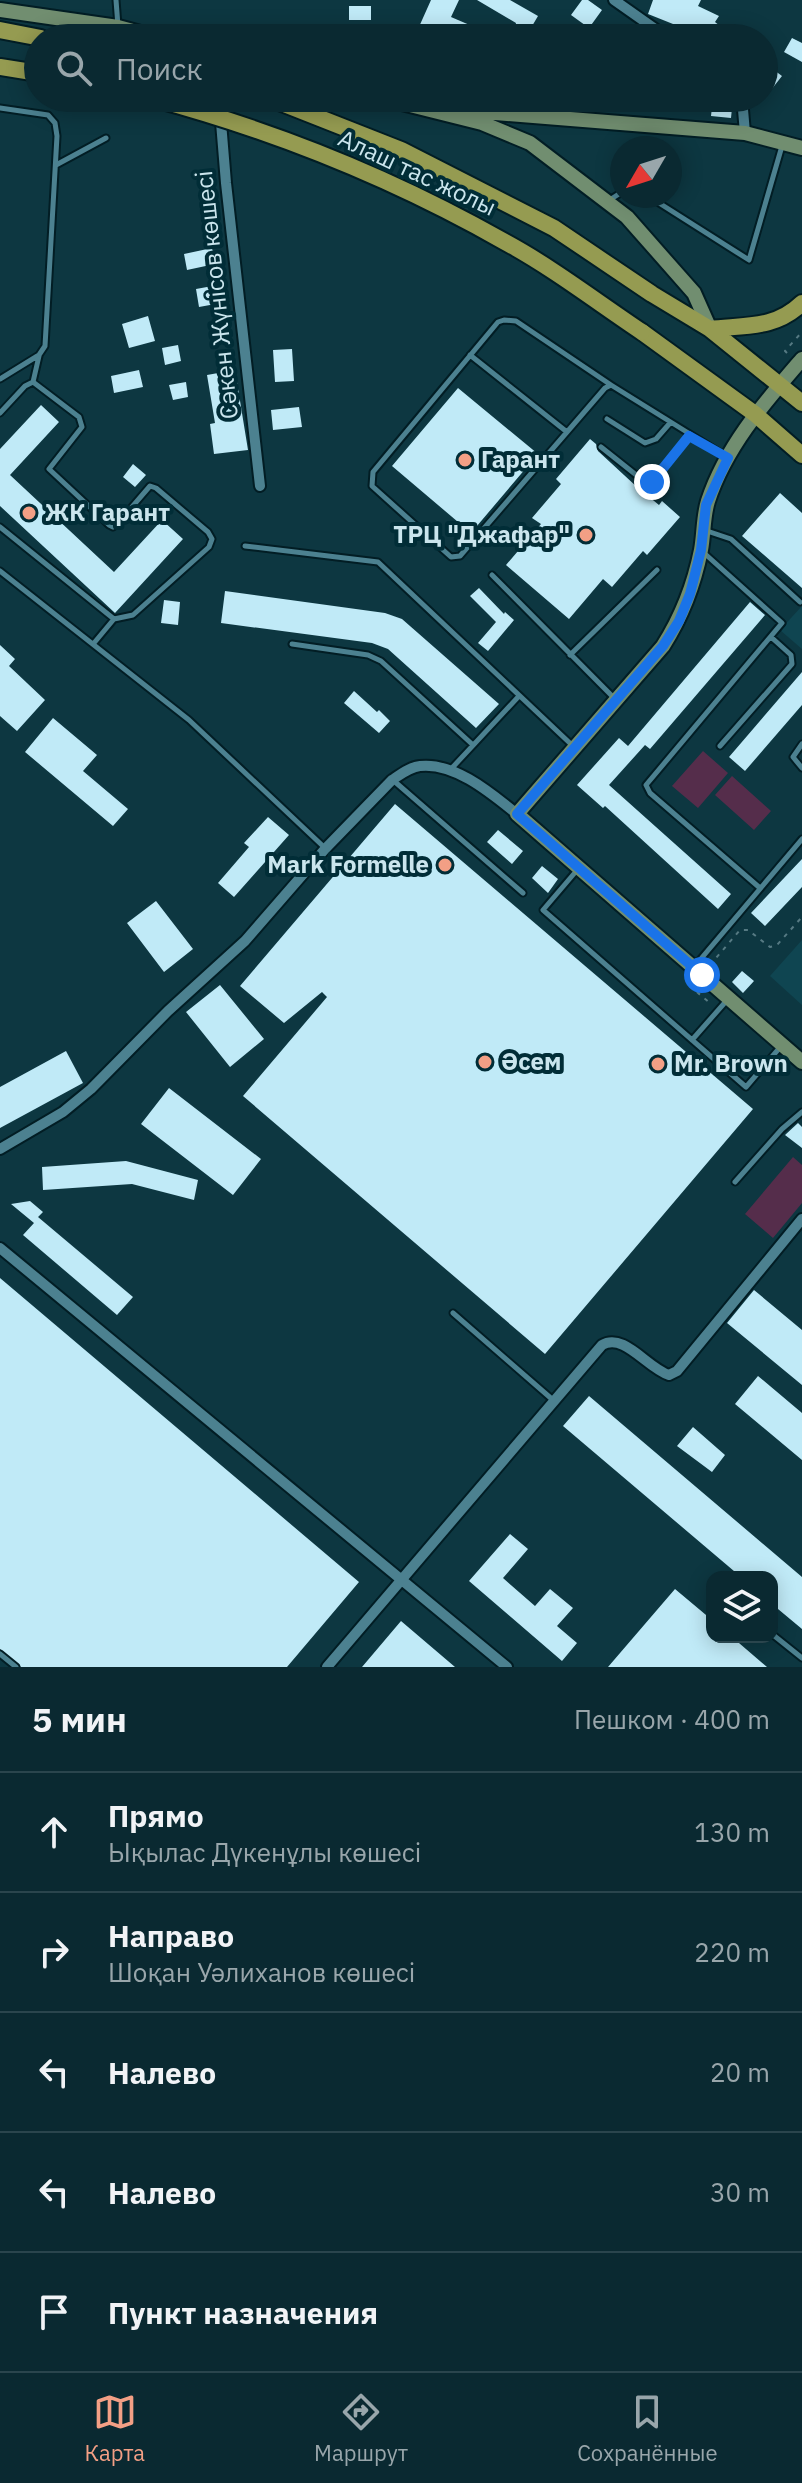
<!DOCTYPE html>
<html lang="ru">
<meta charset="utf-8">
<style>
:root{--surface:#0a2931;--page:#18353d;--text:#f1f3f6;--muted:#99a6ab;--line:#2a454d;--accent:#f39f85}
body{margin:0;font-family:"IBM Plex Sans",sans-serif;background:var(--page);color:var(--text)}
.controls{position:absolute;right:24px;bottom:24px;display:grid;overflow:hidden;border-radius:16px;box-shadow:0 4px 20px #0003}
.controls button{width:72px;height:72px;display:grid;place-items:center;padding:0;border:0;border-bottom:2px solid var(--line);background:var(--surface);color:var(--text);font:40px sans-serif}
.compass{position:absolute;left:610px;top:136px;width:72px;height:72px;border-radius:50%;background:var(--surface);box-shadow:0 4px 20px #0003;rotate:231deg}
.stop{position:absolute;width:24px;height:24px;margin:-18px;border:6px solid #1a73e8;border-radius:50%;background:#fff}
.stop.end{background:#1a73e8;border-color:#fff;box-shadow:0 2px 8px #0008}
.list{margin:0;padding:0;list-style:none}
h2{display:flex;justify-content:space-between;align-items:center;height:104px;margin:0;padding:0 32px;font-size:34px}
h2 small{font-size:26px;font-weight:400;color:var(--muted)}
.list li{display:grid;grid-template-columns:52px 1fr auto;gap:24px;align-items:center;box-sizing:border-box;height:120px;padding:0 32px;border-top:2px solid var(--line)}
.list b{display:block;font-size:30px;white-space:nowrap}
.list p{margin:0;font-size:26px;white-space:nowrap;color:var(--muted)}
.list em{font-size:26px;font-style:normal;color:var(--muted)}
.icon{flex:none;width:44px;height:44px;fill:none;stroke:currentColor;stroke-width:2;stroke-linecap:round;stroke-linejoin:round}
.map{position:relative;flex:none;width:802px;height:1667px;overflow:hidden}
.search{position:absolute;background:var(--surface);box-shadow:0 4px 20px #0003;left:24px;right:24px;top:24px;height:88px;display:flex;align-items:center;gap:20px;box-sizing:border-box;padding:0 28px;border-radius:44px;color:var(--muted);font-size:30px}
.sheet{height:704px;background:var(--surface)}
nav{display:flex;justify-content:space-around;align-items:center;box-sizing:border-box;height:112px;border-top:2px solid var(--line);background:var(--surface);font-size:22px;color:var(--muted)}
nav a{display:grid;justify-items:center;gap:4px}
nav .on{color:var(--accent)}
.map>svg:first-child{display:block}
.built{fill:#0f4551}
.green{fill:#552d4b}
.building{fill:#c0eaf7}
.lines{fill:none;stroke-linecap:round;stroke-linejoin:round}
.lane-casing{stroke:#021d24;stroke-width:9}
.street-casing{stroke:#021d24;stroke-width:14}
.secondary-casing{stroke:#021d24;stroke-width:18}
.primary-casing{stroke:#021d24;stroke-width:20}
.path{stroke:#567a83;stroke-width:2;stroke-dasharray:4 6;stroke-linecap:butt}
.lane{stroke:#4c8190;stroke-width:5}
.street{stroke:#4c8190;stroke-width:10}
.secondary{stroke:#718e70;stroke-width:14}
.primary{stroke:#959b51;stroke-width:16}
.primary-bridge-casing{stroke:#021d24;stroke-width:20;stroke-linecap:butt}
.primary-bridge{stroke:#959b51;stroke-width:16}
.route{stroke:#1a73e8;stroke-width:10}
.poi-dot{fill:#f39f85;stroke:#012d37;stroke-width:3}
.labels{text-anchor:middle;stroke-width:8;stroke-linejoin:round;paint-order:stroke}
.street-label{font-size:24px;fill:#cae5ed;stroke:#012d37}
.poi-label{font-size:24px;font-weight:bold;fill:#cae5ed;stroke:#012d37;text-anchor:start}
</style>
<div class="map">
<svg width="802" height="1667" viewBox="0 0 802 1667">
<rect width="100%" height="100%" fill="#0d3741"/>
<path class="built" d="M802,606V649L780,630Z
M802,940V1005L770,976Z"/>
<path class="green" d="M703,751L728,773L698,808L672,786Z
M732,776L771,811L754,830L715,795Z
M793,1157L802,1165V1203L773,1238L745,1214Z"/>
<path class="building" d="M431,0H459L451,17L479,29L475,38H414Z
M477,0H510L538,16L525,38H513L516,23Z
M582,0H588L602,10L589,28L571,15Z
M653,0H701L698,6L719,16L715,22L735,38H693L673,24L648,14Z
M349,6H371V20H349Z
M792,38L802,43V62L784,52Z
M770,67L782,76L764,99V75Z
M613,98H642L641,108L613,105Z
M713,98H733L731,118L711,116Z
M212,248L215,264L187,270L184,254Z
M218,285L221,303L199,307L196,289Z
M148,316L155,341L129,348L122,324Z
M178,345L181,361L165,365L162,348Z
M292,349L294,381L275,382L273,350Z
M139,370L143,387L114,393L111,376Z
M235,370L248,450L214,454L210,424L215,423L207,375Z
M186,382L188,397L173,400L169,385Z
M458,388L538,454L471,533L392,466Z
M41,405L59,422L10,475L114,572L162,520L183,539L115,613L0,506V449Z
M299,407L302,427L273,430L271,410Z
M590,439L596,444L598,451L637,487L659,505L662,501L680,517L647,555L643,551L612,587L603,579L569,619L506,565L541,524L532,518L561,484L556,479Z
M133,464L146,475L135,487L123,477Z
M780,493L802,513V588L742,536Z
M479,588L504,614L505,612L514,620L488,651L478,643L496,622L470,596Z
M225,591L385,613L402,619L499,704L476,728L388,649L372,643L221,623Z
M164,600L180,602L178,625L161,623Z
M750,602L765,615L650,749L645,745L609,785L731,894L718,909L605,806L603,808L577,785L619,738L628,746Z
M0,645L15,659L9,666L45,700L17,731L0,716Z
M802,672V705L745,771L729,757Z
M354,691L377,712L379,710L390,721L379,733L344,703Z
M53,718L97,755L83,771L128,809L113,826L25,752Z
M395,804L753,1109L545,1354L243,1096L327,997L322,992L284,1023L240,986Z
M268,817L289,835L234,897L218,883L249,847L244,843Z
M498,830L523,851L512,864L487,842Z
M802,859V887L765,926L751,913Z
M542,866L558,879L548,893L532,878Z
M156,901L193,949L164,972L127,923Z
M742,971L754,981L743,993L732,982Z
M220,985L264,1039L230,1067L186,1012Z
M66,1051L83,1083L0,1128V1087Z
M169,1088L261,1159L233,1195L141,1124Z
M798,1123L802,1127V1148L785,1135Z
M126,1161L198,1180L194,1200L132,1184L43,1190L42,1167Z
M30,1201L43,1212L38,1217L133,1297L117,1315L23,1235L34,1223L11,1204Z
M0,1278L359,1582L287,1667H21L0,1649Z
M754,1290L802,1330V1385L727,1323Z
M758,1376L802,1413V1460L735,1404Z
M589,1396L802,1577V1629L772,1604V1577H741L563,1426Z
M693,1427L725,1455L712,1472L677,1446Z
M510,1534L528,1549L503,1578L535,1606L550,1589L573,1608L557,1626L577,1643L562,1661L469,1581Z
M675,1589L712,1620V1637H732L767,1667H608Z
M401,1621L455,1667H362Z"/>
<g class="lines">
<defs>
<path id="lane" d="M116,0L118,26
M0,108L48,115L55,123L57,136L45,346L39,355L0,379
M56,165L106,138
M648,196L749,260L782,146
M608,201L622,192
M470,355L567,432
M611,385L516,321L504,320L498,322L373,472L372,486L451,557L460,556L605,388L611,385L727,457
M0,413L25,386L33,382L39,356
M607,419L645,443L656,439L670,423
M601,447L645,482H652L689,436
M0,527L114,619L133,615L209,547L212,539L208,532L156,488L150,486L119,522L113,527L109,525L49,469L82,427L79,417L33,382
M704,530L731,539L800,602
M245,546L378,562L574,747
M704,553L782,623L646,785L650,793L760,888
M0,571L189,720L325,848
M492,575L615,699
M94,643L114,619
M292,644L368,655L381,661L473,745
M570,655L657,570
M802,744L793,757L802,768
M720,746L792,664L791,655L771,637
M451,769L519,696
M394,781L523,893
M578,869L543,910L746,1087L782,1045
M694,967L802,839
M692,1040L728,999
M735,1182L782,1129L802,1112
M453,1313L553,1400
M772,1634L802,1658
M0,1654L16,1667"/>
<path id="street" d="M614,0L668,38
M219,98L226,183L260,486
M742,98L745,133
M0,1149L63,1112L91,1089L168,1011L245,941L325,849L392,780C401,774 410,767 420,766C455,762 492,794 517,814
M0,1248L507,1667
M327,1667L602,1345C624,1332 647,1368 669,1375L677,1371L802,1219"/>
<path id="secondary" d="M0,10L118,27L159,38
M382,98L482,123L530,143L627,217L694,293L710,329
M458,110L745,133L802,148
M802,359C765,402 726,446 708,501C703,517 704,534 701,550C694,585 682,616 663,646L517,814L802,1062"/>
<path id="primary" d="M0,30L41,38
M0,67L38,73
M269,98L401,150L554,228L652,294L710,329L802,403
M710,329C746,325 775,329 802,303
M642,332L755,414L802,455"/>
</defs>
<use href="#lane" class="lane-casing"/>
<use href="#street" class="street-casing"/>
<use href="#secondary" class="secondary-casing"/>
<use href="#primary" class="primary-casing"/>
<path class="path" d="M787,353L785,351L802,332
M710,965L740,930H748L770,947L777,945L802,917
M692,985L691,987L711,1004"/>
<use href="#lane" class="lane"/>
<use href="#street" class="street"/>
<use href="#secondary" class="secondary"/>
<use href="#primary" class="primary"/>
<defs>
<path id="primary-bridge" d="M152,98C275,131 394,179 505,242C553,268 597,302 642,332"/>
</defs>
<use href="#primary-bridge" class="primary-bridge-casing"/>
<use href="#primary-bridge" class="primary-bridge"/>
</g>
<g class="lines">
<path class="route" d="M652,482L689,436L728,458L706,505L701,550L690,594L679,621L663,646L517,814L702,975"/>
</g>
<g class="poi-dot">
<circle cx="465" cy="460" r="8"/>
<circle cx="29" cy="513" r="8"/>
<circle cx="586" cy="535" r="8"/>
<circle cx="445" cy="865" r="8"/>
<circle cx="485" cy="1062" r="8"/>
<circle cx="658" cy="1064" r="8"/>
</g>
<g class="labels">
<g class="street-label">
<text transform="translate(417 173) rotate(25)" y="8">Алаш тас жолы</text>
<text transform="translate(217 295) rotate(-96)" y="8">Сәкен Жүнісов көшесі</text>
</g>
<g class="poi-label">
<text x="481" y="468">Гарант</text>
<text x="45" y="521">ЖК Гарант</text>
<text x="570" y="543" text-anchor="end">ТРЦ "Джафар"</text>
<text x="429" y="873" text-anchor="end">Mark Formelle</text>
<text x="501" y="1070">Әсем</text>
<text x="674" y="1072">Mr. Brown</text>
</g>
</g>
</svg>
<div class="controls">
<button><svg class="icon" aria-label="layers" viewBox="0 0 24 24"><path d="M12 4l9 5-9 5-9-5zM3 14l9 5 9-5"/></svg></button>
</div>
<svg class="compass" viewBox="-18 -18 36 36"><path d="M0-13l5 13h-10z" fill="#e53935"/><path d="M0 13l5-13h-10z" fill="#99a6ab"/></svg>
<div class="stop" style="left:702px;top:975px"></div>
<div class="stop end" style="left:652px;top:482px"></div>
<div class="search"><svg class="icon" aria-label="search" viewBox="0 0 24 24"><circle cx="10" cy="10" r="6"/><path d="M15 15l6 6"/></svg>Поиск</div>
</div>
<section class="sheet">
<h2>5 мин<small>Пешком · 400 m</small></h2>
<ul class="list">
<li><svg class="icon" aria-label="ahead" viewBox="0 0 24 24"><path d="M12 20V5M6 11l6-6 6 6"/></svg><div><b>Прямо</b><p>Ықылас Дүкенұлы көшесі</p></div><em>130 m</em></li>
<li><svg class="icon" aria-label="right" viewBox="0 0 24 24"><path d="M7 20v-9h11M14 6l5 5-5 5"/></svg><div><b>Направо</b><p>Шоқан Уәлиханов көшесі</p></div><em>220 m</em></li>
<li><svg class="icon" aria-label="left" viewBox="0 0 24 24"><path d="M17 20v-9H6M10 6l-5 5 5 5"/></svg><div><b>Налево</b></div><em>20 m</em></li>
<li><svg class="icon" aria-label="left" viewBox="0 0 24 24"><path d="M17 20v-9H6M10 6l-5 5 5 5"/></svg><div><b>Налево</b></div><em>30 m</em></li>
<li><svg class="icon" aria-label="arrive" viewBox="0 0 24 24"><path d="M6 21V4h12l-3 4 3 4H6"/></svg><div><b>Пункт назначения</b></div></li>
</ul>
</section>
<nav>
<a class="on"><svg class="icon" aria-label="map" viewBox="0 0 24 24"><path d="M3 6l6-2 6 2 6-2v14l-6 2-6-2-6 2zM9 4v14M15 6v14"/></svg>Карта</a>
<a><svg class="icon" aria-label="directions" viewBox="0 0 24 24"><path d="M12 3l9 9-9 9-9-9zM9 14v-3h6M13 9l2 2-2 2"/></svg>Маршрут</a>
<a><svg class="icon" aria-label="saved" viewBox="0 0 24 24"><path d="M7 4h10v16l-5-4-5 4z"/></svg>Сохранённые</a>
</nav>
